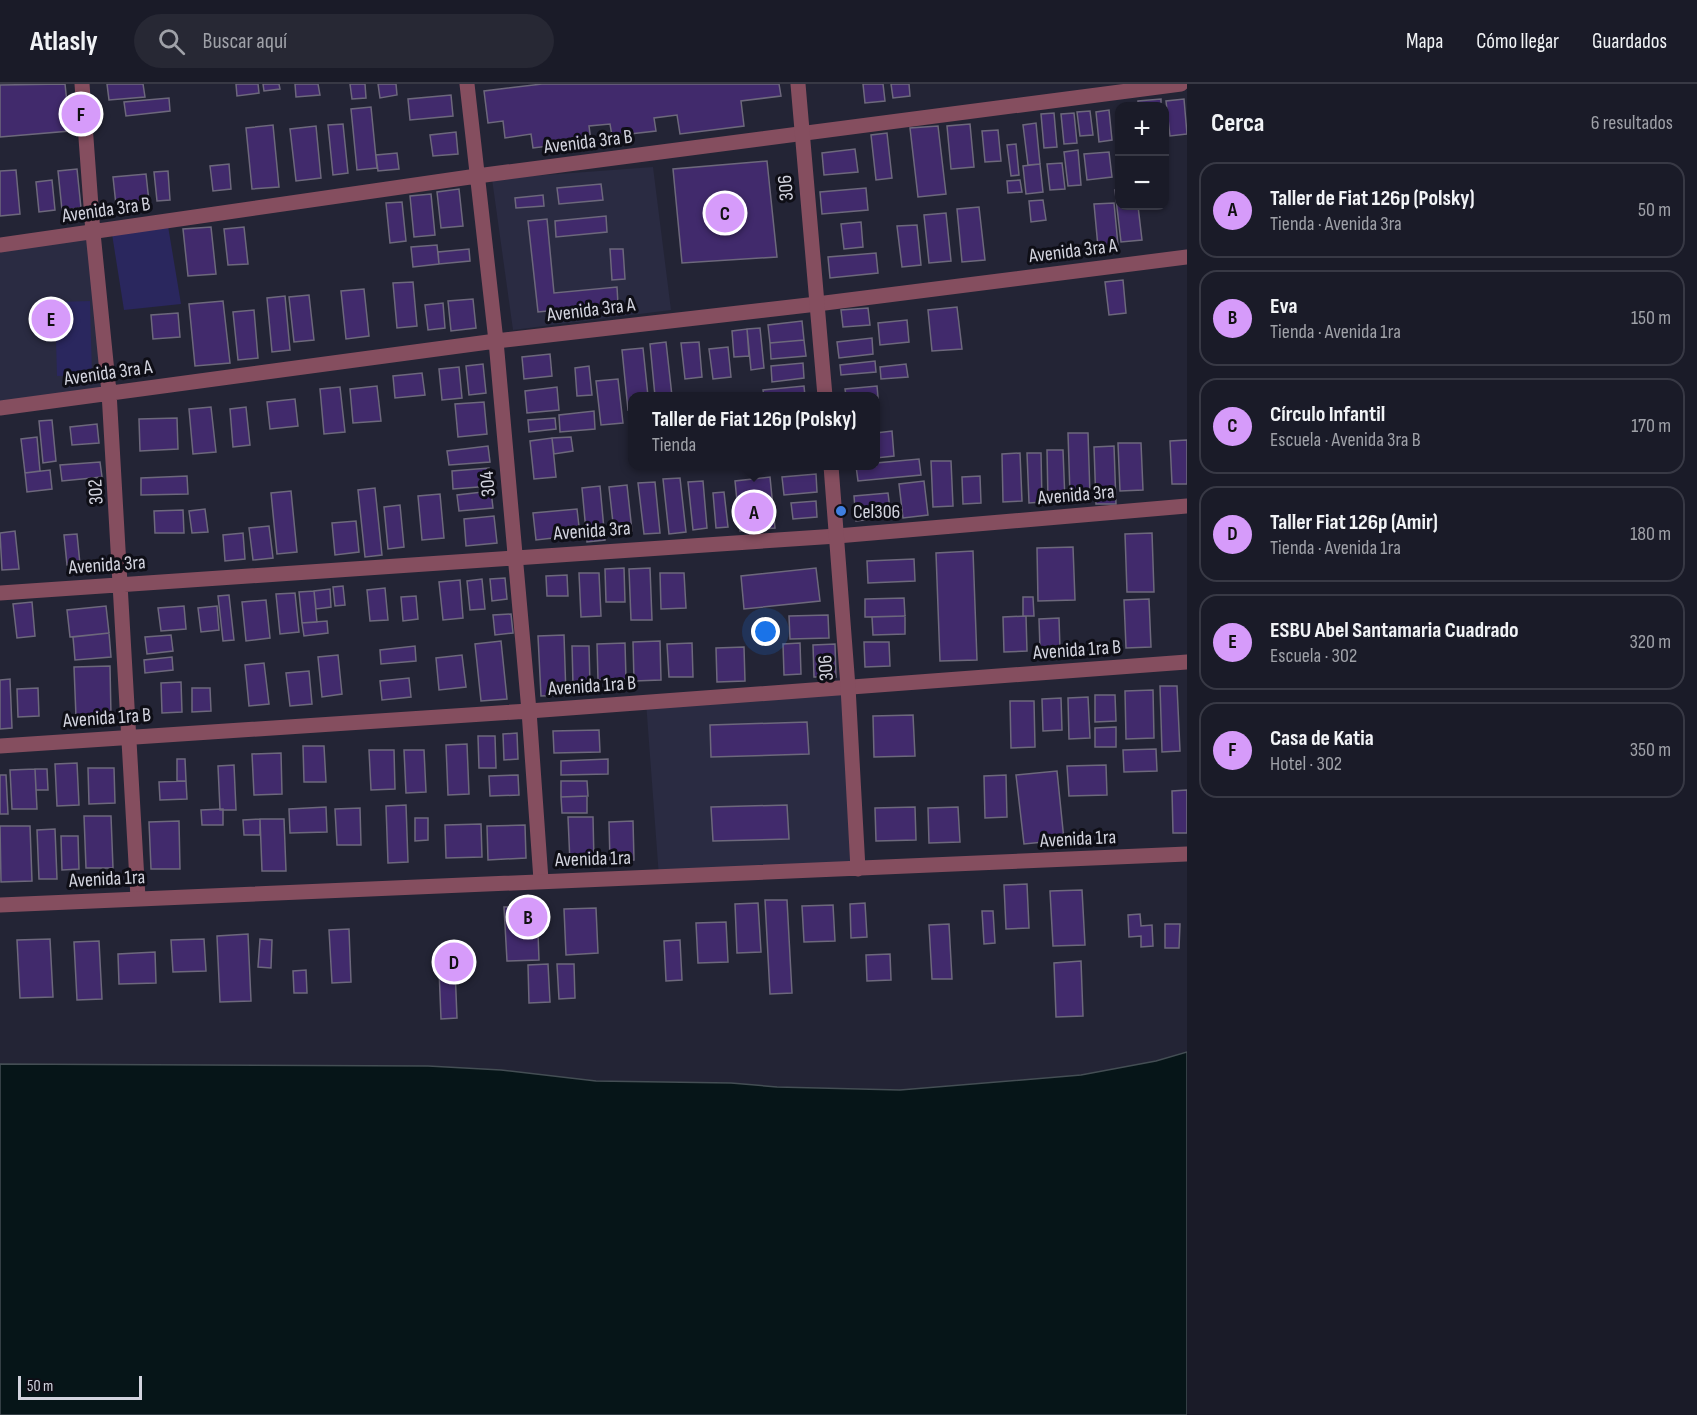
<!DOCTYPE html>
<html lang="es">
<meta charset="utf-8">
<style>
:root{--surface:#1a1b28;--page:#272834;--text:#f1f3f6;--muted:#9fa1a8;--line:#383945;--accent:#d69bfa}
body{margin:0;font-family:"Sofia Sans Condensed",sans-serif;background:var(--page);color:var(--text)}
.controls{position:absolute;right:18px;top:18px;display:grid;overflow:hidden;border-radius:12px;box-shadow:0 2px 4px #0004}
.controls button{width:54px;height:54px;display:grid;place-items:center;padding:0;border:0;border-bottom:2px solid var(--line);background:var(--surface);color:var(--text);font:30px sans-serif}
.scale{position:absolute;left:18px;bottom:15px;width:124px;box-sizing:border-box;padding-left:6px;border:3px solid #d3d4df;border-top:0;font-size:16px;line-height:21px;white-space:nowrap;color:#d3d4df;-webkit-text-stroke:4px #0e0e16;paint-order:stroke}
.you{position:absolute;left:766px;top:548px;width:21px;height:21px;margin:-15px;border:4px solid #fff;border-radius:50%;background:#1a73e8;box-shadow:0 0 0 9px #1a73e833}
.badge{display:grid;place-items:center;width:39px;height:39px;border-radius:50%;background:var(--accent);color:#111;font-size:20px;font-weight:700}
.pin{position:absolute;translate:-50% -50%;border:3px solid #fff;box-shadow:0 2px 6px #0006}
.popup{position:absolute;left:628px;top:308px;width:252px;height:78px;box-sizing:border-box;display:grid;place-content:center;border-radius:12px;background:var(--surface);filter:drop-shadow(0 2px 4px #0005);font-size:20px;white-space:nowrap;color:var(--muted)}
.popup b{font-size:22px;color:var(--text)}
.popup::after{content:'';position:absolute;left:50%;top:100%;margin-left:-12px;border:12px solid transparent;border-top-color:var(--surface)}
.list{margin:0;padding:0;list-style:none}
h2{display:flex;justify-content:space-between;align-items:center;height:78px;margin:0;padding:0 24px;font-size:26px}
h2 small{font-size:20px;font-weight:400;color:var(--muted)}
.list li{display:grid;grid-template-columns:39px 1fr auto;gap:18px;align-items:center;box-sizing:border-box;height:96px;margin:0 12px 12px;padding:0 12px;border:2px solid var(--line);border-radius:18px}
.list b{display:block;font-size:22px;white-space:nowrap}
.list p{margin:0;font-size:20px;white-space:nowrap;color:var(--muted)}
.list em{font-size:20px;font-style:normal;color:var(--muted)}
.icon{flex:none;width:33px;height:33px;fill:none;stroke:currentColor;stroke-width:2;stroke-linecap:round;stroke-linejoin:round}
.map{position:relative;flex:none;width:1187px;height:1331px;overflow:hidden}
header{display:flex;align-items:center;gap:36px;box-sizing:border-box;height:84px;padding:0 30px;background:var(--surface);border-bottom:2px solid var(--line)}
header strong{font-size:28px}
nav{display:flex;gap:33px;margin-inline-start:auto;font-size:21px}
.search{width:420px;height:54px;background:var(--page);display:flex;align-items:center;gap:15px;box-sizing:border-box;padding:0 21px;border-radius:33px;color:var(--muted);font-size:22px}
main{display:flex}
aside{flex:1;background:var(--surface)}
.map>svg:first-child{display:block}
.built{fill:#2a2b42}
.green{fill:#2a275e}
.water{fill:#061518;stroke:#444e54;stroke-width:1.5}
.building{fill:#412a6c;stroke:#6d687c;stroke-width:1.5}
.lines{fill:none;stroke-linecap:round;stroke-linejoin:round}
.minor{stroke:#854e5f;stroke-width:15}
.tertiary{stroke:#854e5f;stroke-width:15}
.shop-dot{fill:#3f7fe0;stroke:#0e0e16;stroke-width:2}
.labels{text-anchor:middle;stroke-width:6;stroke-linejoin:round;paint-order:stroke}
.street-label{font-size:20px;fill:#d3d4df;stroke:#0e0e16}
.poi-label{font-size:20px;fill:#d3d4df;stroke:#0e0e16;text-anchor:start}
</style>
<header>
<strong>Atlasly</strong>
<div class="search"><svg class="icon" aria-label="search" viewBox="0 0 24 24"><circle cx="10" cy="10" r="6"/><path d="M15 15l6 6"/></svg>Buscar aquí</div>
<nav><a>Mapa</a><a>Cómo llegar</a><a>Guardados</a></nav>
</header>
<main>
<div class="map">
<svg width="1187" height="1331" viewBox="0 0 1187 1331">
<rect width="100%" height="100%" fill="#232435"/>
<path class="built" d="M653,83L671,226L513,246L492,95Z
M93,149L109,308L0,324V161Z
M848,603L858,785L659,793L646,618Z"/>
<path class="green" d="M168,142L181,220L124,226L112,150Z
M90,217L92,291L57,292L55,218Z"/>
<path class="water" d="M1187,968V1331H0V980L428,982L501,986L596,997L731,999L777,1003L900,1006L1081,991L1156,977Z"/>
<path class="building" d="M65,0L70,47L0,53V1Z
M107,0H143L145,13L109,16Z
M236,0H258L259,9L237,12Z
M263,0H279L280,5L264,7Z
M295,0H318L320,11L296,13Z
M350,0H365L366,14L352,15Z
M378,0H396L397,11L380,14Z
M542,0H779L781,12L741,17L744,42L680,50L677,31L654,34L656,47L612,52L610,40L589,42L591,57L533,64L531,50L505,54L503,37L488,39L484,7Z
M863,0H883L885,17L865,19Z
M891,0H909L910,12L893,14Z
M451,11L453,32L410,36L408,15Z
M169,14L170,27L126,32L124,18Z
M1161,15V22H1138V17Z
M1184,15L1187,50L1170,52L1166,17Z
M371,23L377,84L357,86L351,25Z
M1109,26L1112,56L1099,58L1096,28Z
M1090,27L1093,51L1080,52L1077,28Z
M1054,29L1057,63L1044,64L1041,30Z
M1074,29L1077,59L1064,60L1061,30Z
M1036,39L1040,80L1028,81L1023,41Z
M343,40L348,89L333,91L328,41Z
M970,40L974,83L951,85L947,42Z
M273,41L279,103L252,105L246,44Z
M316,42L321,94L296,97L290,45Z
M938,42L946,110L918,113L910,44Z
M998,46L1001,77L985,78L982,47Z
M456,48L458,70L433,72L430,51Z
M887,49L892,94L876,96L871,51Z
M1016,60L1019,91L1011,92L1007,61Z
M855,65L858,88L824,91L822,69Z
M1078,66L1081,101L1068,102L1064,68Z
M1109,68L1112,93L1087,96L1084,70Z
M397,69L399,85L378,87L376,71Z
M767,77L777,173L682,179L673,85Z
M1062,79L1065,105L1050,106L1047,80Z
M229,80L231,105L213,107L210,82Z
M1040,80L1043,108L1026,110L1023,82Z
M77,85L81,124L62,126L58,87Z
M16,86L20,130L0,132V87Z
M168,87L170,116L157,117L154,88Z
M146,90L149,118L116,121L113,93Z
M52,96L55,126L39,128L36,98Z
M1020,96L1022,108L1008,109L1007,97Z
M601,100L603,116L559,120L557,104Z
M866,104L868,126L822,130L820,108Z
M459,105L463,142L441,144L437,108Z
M1115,106H1120V122H1138L1142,156L1121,158Z
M431,110L435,151L414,153L410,112Z
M543,111L544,122L516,124L515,114Z
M1043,116L1046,136L1031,138L1029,117Z
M402,118L406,157L390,159L386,119Z
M1114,119L1118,161L1098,163L1094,120Z
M979,123L985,176L962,178L957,125Z
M946,129L951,177L929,179L924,131Z
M606,132L607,148L556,153L555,137Z
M547,135L554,209L617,203L618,220L538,228L528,137Z
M861,138L863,163L844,165L841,140Z
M917,141L921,181L902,183L897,142Z
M211,143L216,190L188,192L183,145Z
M244,143L248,180L228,181L224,145Z
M437,161L439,180L413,183L411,163Z
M469,165L470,177L439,180L438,168Z
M610,165H623L625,195L612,196Z
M876,169L878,189L830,194L828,173Z
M1123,196L1126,229L1109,231L1105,198Z
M413,198L417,242L397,244L393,199Z
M364,205L369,252L346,255L341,207Z
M309,211L314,256L294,258L289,213Z
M285,212L290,266L272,268L267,214Z
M473,215L476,244L451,247L448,217Z
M223,217L230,279L195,282L189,220Z
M443,219L445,244L428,246L425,221Z
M957,223L962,265L932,267L928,226Z
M868,224L870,241L843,243L841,226Z
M254,226L258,274L238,276L233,228Z
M178,229L180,253L153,255L151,231Z
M907,236L909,258L880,261L878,239Z
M802,237L804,256L770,259L768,241Z
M760,244L764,284L751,286L747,245Z
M747,245L749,272L734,273L732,247Z
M872,254L873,270L839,274L837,258Z
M804,256L806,272L771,275L770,259Z
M666,258L672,312H655L650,260Z
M699,258L702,293L685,295L681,259Z
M728,263L731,293L713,295L709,265Z
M643,264L648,312H632V325L628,326L622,266Z
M550,270L552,292L524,295L522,273Z
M875,277L876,288L841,291L840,281Z
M803,279L804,294L772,298L771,282Z
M483,280L486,309L469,311L466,282Z
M906,280L908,293L881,295L880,283Z
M589,282L592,311L577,312L575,284Z
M459,283L462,314L442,316L439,285Z
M422,289L425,311L395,314L393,292Z
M618,295L623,339L601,341L596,297Z
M377,302L381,337L353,339L350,305Z
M804,302L805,312H764L763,306Z
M877,302L879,324H876V312H846L845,305Z
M340,303L345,348L324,350L320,305Z
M557,303L559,326L527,329L525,307Z
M295,315L298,342L270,345L267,318Z
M484,318L487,350L458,353L455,320Z
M211,323L216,368L193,370L189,325Z
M246,323L250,361L233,363L230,325Z
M594,327L595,345L560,348L559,331Z
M177,334L178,365L140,367L139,335Z
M555,334L556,345L529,348L528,336Z
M52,336L56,377L43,379L39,337Z
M97,340L99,359L72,361L70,343Z
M892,347L894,372L876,374V349Z
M1068,349H1088L1090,411H1070Z
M37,353L40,387L25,389L21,355Z
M571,353L573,367L554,370L552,354Z
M552,354L556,393L534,395L530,357Z
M1187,356V400H1172L1170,357Z
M1118,359H1141L1143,406L1120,407Z
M488,362L490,378L449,381L447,367Z
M1114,362L1116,420H1096L1094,363Z
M1047,366H1063L1065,417H1048Z
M1020,369L1022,417L1003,418L1002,370Z
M1027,369H1041L1042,418L1029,419Z
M919,375L921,391L858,397L856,382H876V379Z
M931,377H951L953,422L933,423Z
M100,378L102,393L62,397L60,381Z
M489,384L491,402L453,405L452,387Z
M50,386L52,405L27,408L25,389Z
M816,390L817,408L784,411L782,393Z
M187,392L188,410L141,411V394Z
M980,392L981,419L963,420L962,393Z
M770,393L775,444L740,447L735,397Z
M680,394L686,448L669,450L663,395Z
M703,397L707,444L693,446L688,398Z
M924,397L928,431L903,434L899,400Z
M655,398L660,449L644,450L638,399Z
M627,401L632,447L614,448L609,403Z
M600,402L605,456L587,458L582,404Z
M375,404L382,471L365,473L358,406Z
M291,407L297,468L277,470L271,409Z
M491,407L493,424L459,427L457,411Z
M724,408L728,443L716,444L713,409Z
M888,409L891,433L856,437L854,412Z
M440,410L444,454L422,456L418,412Z
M816,417L817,433L793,435L791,419Z
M400,421L404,463L388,465L384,423Z
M205,425L208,448L192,449L189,427Z
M577,425L580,451L536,456L533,429Z
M183,426L184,449H155L154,427Z
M494,432L497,459L466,462L464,435Z
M356,437L359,468L335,471L332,439Z
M269,442L273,474L253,476L249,444Z
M15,447L19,485L2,486L0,449Z
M243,449L245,475L225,477L223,451Z
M1152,449L1154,508H1127L1125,450Z
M77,450L80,480L67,481L64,451Z
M1073,463L1075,516L1038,517L1037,464Z
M973,467L977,576L940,577L936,469Z
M914,475L915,497L868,499L867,477Z
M624,484L625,518H606L605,485Z
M650,484L652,536H631L629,485Z
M816,484L820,517L744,525L741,492Z
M579,489H599L601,532L581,533Z
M660,489H684L686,524L661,525Z
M567,491L568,512H547L546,492Z
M505,494L507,515L492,517L490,495Z
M482,495L485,525L470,526L467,497Z
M460,496L463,534L443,536L439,498Z
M343,502L345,521L335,522L333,503Z
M385,504L388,536L370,537L367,506Z
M330,505L331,523L316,525L314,507Z
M314,507L317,538L302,539L299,508Z
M295,509L299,548L280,550L276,510Z
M229,511L234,556L223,557L218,512Z
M416,512L418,535L403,537L401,513Z
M1023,513H1033L1034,532H1023Z
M904,514L905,532L865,533V515Z
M1149,515L1151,563L1126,564L1124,516Z
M266,516L270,554L246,557L242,518Z
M32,518L35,552L17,554L13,520Z
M106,522L109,549L70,553L67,526Z
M184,522L186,545L161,547L158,524Z
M217,522L219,546L201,548L198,524Z
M511,530L513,549L495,551L493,531Z
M828,531L829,554L790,555L789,532Z
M905,532V550L873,551L872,533Z
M1026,532L1027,567L1004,568L1003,533Z
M1059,534L1060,565H1040L1039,535Z
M327,537L328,549L304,552L302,539Z
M109,549L111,573L75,576L73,553Z
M171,551L173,567L147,570L145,553Z
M564,551L566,611L541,612L538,552Z
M501,557L507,615L481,617L475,560Z
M660,557L661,596L634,597L633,558Z
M864,558H889L890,582L865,583Z
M625,559L626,595L598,596L597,560Z
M692,559L693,593H669L667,560Z
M800,559L801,590L784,591L783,560Z
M835,560L836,593H814L813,561Z
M415,562L416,577L381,580L380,566Z
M572,562H589L590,601H573Z
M744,563L745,597L717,598L716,564Z
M338,571L342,610L322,613L318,573Z
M462,571L466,603L439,606L436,574Z
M172,573L173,586L145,589L144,576Z
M264,579L269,620L249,622L245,581Z
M110,582L111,632L76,633L74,583Z
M309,587L312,620L290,622L286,589Z
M409,594L411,613L382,616L380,597Z
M10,595L12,644L0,645V596Z
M181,598L182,628L162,629L161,599Z
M1160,602H1177L1180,667L1162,668Z
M38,604L39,632L18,633L17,605Z
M192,604H210L211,627L192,628Z
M1153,606L1154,654L1126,655L1125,607Z
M1095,611H1115L1116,637L1095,638Z
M1088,613L1090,654L1069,655L1068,614Z
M1061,614L1062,646L1043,647L1042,615Z
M1010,617H1034L1035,663L1011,664Z
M913,631L915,672L874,673L873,632Z
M807,638L809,670L711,673L710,641Z
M1116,643V663H1095V644Z
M599,646L600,668L554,669L553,647Z
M517,649L518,675L504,676L503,650Z
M478,652H495L496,684H479Z
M467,660L469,710L448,711L446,661Z
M303,662H324L326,698H304Z
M1156,665L1157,687L1124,688L1123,666Z
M369,666H394L395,705L371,706Z
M404,666H424L426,708L406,709Z
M281,669L282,710L254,711L252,670Z
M177,675H185L186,697H177Z
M608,675V690L561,691V677Z
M77,679L79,721L57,722L55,680Z
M234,681L236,726H220L218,682Z
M1106,681L1107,711L1069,712L1067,682Z
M88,684H114L115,719L89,720Z
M35,685H47L48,706H36Z
M35,685L37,725H12L10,686Z
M1057,687L1064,756L1024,760L1016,691Z
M0,691H6L8,730H0Z
M518,691L519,711L490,712L489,692Z
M1006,691L1007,733L985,734L984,692Z
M186,697L187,715L160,716L159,698Z
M561,697H587L588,712L561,713Z
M1187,706V749H1173L1172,707Z
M587,712V729H562L561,713Z
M406,721L408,778L388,779L386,722Z
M787,721L789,755L713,757L711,723Z
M326,723L327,748L290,749L289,725Z
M915,723L916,756L876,757L875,724Z
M958,723L960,758L929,759L928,724Z
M360,724L361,761H337L335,725Z
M223,725V741H202L201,726Z
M84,732H111L113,784H86Z
M568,733H593L594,778L570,779Z
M415,734H428V756L415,757Z
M260,735V751H244L243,736Z
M260,735H284L286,787H262Z
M179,737L180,785H151L149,738Z
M633,737L634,776L610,777L609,738Z
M481,740L482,773L446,774L445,741Z
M525,741L526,774L488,776L487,742Z
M0,742H30L32,797L1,798Z
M55,745L57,795H39L37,746Z
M61,752H78L79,785L62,786Z
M1027,800L1029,844L1006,845L1004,801Z
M1082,806L1085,861L1053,862L1050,807Z
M765,816H787L792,909L770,910Z
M758,819L761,868L737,869L735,820Z
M865,819L867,853L851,854L850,820Z
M537,821L539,876L507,877L504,823Z
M833,821L835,857L804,858L802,822Z
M596,824L598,869L566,871L564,825Z
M982,827H993L995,859L984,860Z
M1140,830L1141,842L1152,841L1153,862L1141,863V852L1129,853L1128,831Z
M726,838L728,878L698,879L696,839Z
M949,840L952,895H932L929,841Z
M1165,840H1180L1179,864H1165Z
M349,845L351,898L332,899L329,846Z
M248,850L251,917L220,918L217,852Z
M50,855L53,913L20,914L17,856Z
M204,855L206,887L173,888L171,856Z
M260,855L272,856L271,884L258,883Z
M680,856L682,896L666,897L664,857Z
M99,857L102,915L77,916L74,858Z
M155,868L156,899L119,900L118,870Z
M890,870L891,896L867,897L866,871Z
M1081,877L1083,932L1056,933L1054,879Z
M548,880L550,918L529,919L528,881Z
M557,880H574L575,914L559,915Z
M455,884L457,934L441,935L439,885Z
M306,886L307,909H294L293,887Z"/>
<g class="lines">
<path class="minor" d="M82,0L93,149L109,308L138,814
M467,0L496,257L529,627L541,796
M0,161L477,92L1181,0
M0,324L496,257L817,220L1187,173
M0,509L837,452L1187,422
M0,662L529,627L1187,578"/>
<path class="tertiary" d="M798,0L825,312
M831,382L848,603L858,785
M0,821L1187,770"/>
</g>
<circle class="shop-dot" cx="841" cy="427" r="6"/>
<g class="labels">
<g class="street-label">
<text transform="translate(588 57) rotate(-7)" y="7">Avenida 3ra B</text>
<text transform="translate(785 104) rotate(-95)" y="7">306</text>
<text transform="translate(106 125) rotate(-8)" y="7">Avenida 3ra B</text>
<text transform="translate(1073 166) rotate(-7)" y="7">Avenida 3ra A</text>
<text transform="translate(591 225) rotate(-7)" y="7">Avenida 3ra A</text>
<text transform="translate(108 288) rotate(-8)" y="7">Avenida 3ra A</text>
<text transform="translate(487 400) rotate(-95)" y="7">304</text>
<text transform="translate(95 408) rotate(-94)" y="7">302</text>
<text transform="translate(1076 410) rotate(-5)" y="7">Avenida 3ra</text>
<text transform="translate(592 446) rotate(-4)" y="7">Avenida 3ra</text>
<text transform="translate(107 480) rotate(-4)" y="7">Avenida 3ra</text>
<text transform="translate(1077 565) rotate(-4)" y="7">Avenida 1ra B</text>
<text transform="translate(825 584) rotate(-94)" y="7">306</text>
<text transform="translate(592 601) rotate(-4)" y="7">Avenida 1ra B</text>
<text transform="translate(107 633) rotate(-4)" y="7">Avenida 1ra B</text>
<text transform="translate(1078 754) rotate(-3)" y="7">Avenida 1ra</text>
<text transform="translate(593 774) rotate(-2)" y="7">Avenida 1ra</text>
<text transform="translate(107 794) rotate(-3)" y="7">Avenida 1ra</text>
</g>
<g class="poi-label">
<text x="853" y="434">Cel306</text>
</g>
</g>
</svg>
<div class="controls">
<button>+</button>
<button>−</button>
</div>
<div class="scale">50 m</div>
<div class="you"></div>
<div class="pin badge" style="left:754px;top:428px">A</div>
<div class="popup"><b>Taller de Fiat 126p (Polsky)</b>Tienda</div>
<div class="pin badge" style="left:528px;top:833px">B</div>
<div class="pin badge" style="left:725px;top:129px">C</div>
<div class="pin badge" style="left:454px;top:878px">D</div>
<div class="pin badge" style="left:51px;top:235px">E</div>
<div class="pin badge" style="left:81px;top:30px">F</div>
</div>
<aside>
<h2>Cerca<small>6 resultados</small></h2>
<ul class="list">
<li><span class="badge">A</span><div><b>Taller de Fiat 126p (Polsky)</b><p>Tienda · Avenida 3ra</p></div><em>50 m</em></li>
<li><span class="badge">B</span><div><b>Eva</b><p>Tienda · Avenida 1ra</p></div><em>150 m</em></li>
<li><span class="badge">C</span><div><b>Círculo Infantil</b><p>Escuela · Avenida 3ra B</p></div><em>170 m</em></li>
<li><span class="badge">D</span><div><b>Taller Fiat 126p (Amir)</b><p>Tienda · Avenida 1ra</p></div><em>180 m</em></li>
<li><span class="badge">E</span><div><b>ESBU Abel Santamaria Cuadrado</b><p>Escuela · 302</p></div><em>320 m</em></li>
<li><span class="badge">F</span><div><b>Casa de Katia</b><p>Hotel · 302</p></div><em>350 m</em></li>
</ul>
</aside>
</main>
